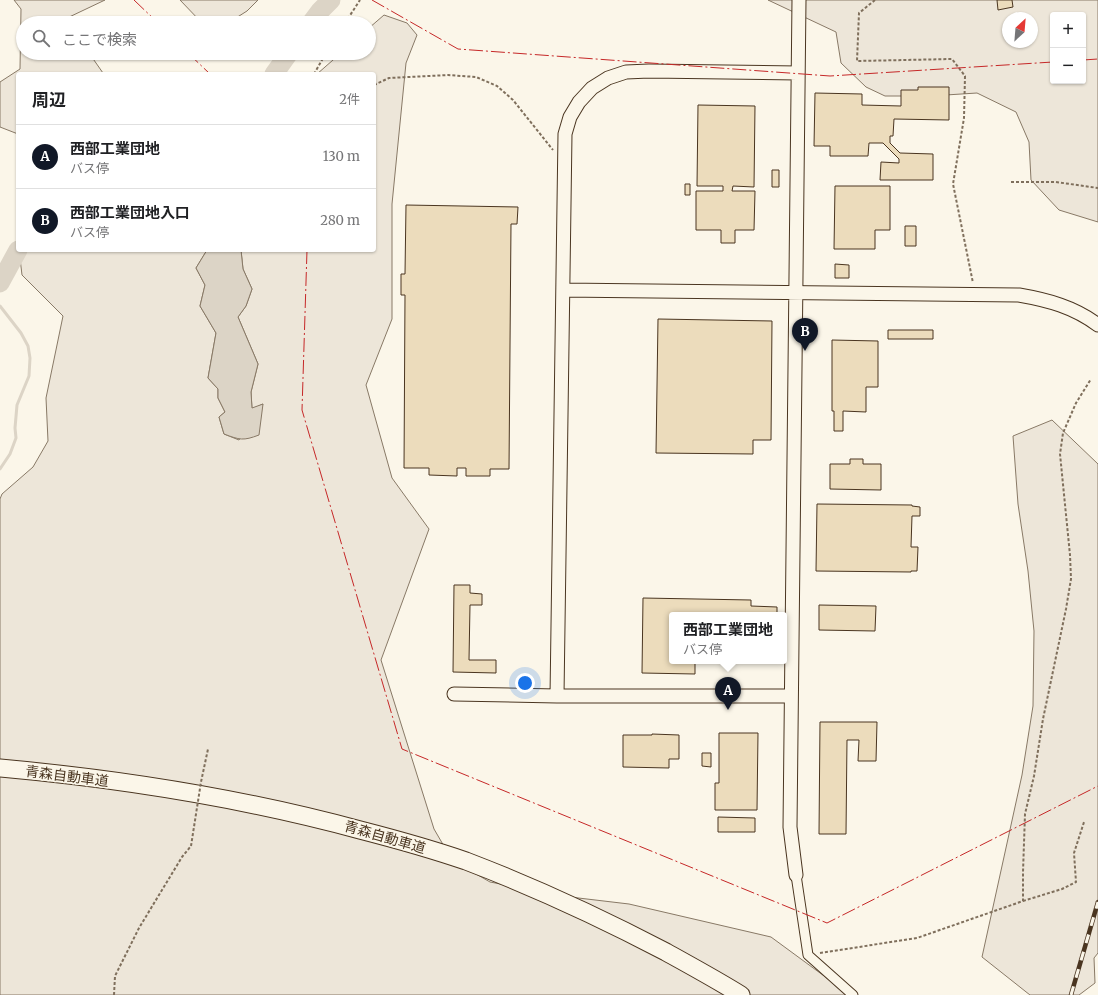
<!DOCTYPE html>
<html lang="ja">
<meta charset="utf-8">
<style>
:root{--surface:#fff;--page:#f2f2f2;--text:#202124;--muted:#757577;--line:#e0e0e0;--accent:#111827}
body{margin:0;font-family:Merriweather,"Noto Sans JP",serif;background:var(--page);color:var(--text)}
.controls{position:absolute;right:12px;top:12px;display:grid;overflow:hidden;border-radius:4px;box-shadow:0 1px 3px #0004}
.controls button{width:36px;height:36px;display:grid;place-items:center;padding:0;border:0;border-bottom:1px solid var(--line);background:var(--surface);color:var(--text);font:20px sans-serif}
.compass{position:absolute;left:1002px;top:12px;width:36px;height:36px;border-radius:50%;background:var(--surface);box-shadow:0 1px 3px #0004;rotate:26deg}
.you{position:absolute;left:525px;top:683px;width:14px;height:14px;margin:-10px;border:3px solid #fff;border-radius:50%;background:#1a73e8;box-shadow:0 0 0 6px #1a73e833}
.badge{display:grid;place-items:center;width:26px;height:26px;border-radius:50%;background:var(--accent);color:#fff;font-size:13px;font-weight:700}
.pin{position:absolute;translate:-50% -33px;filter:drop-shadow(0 1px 2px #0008)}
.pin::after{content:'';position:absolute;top:21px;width:14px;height:12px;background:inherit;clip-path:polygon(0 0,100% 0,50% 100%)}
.popup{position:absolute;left:669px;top:612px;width:118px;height:52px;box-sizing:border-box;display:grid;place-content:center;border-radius:4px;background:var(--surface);filter:drop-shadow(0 1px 3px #0005);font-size:13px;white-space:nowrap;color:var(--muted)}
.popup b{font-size:15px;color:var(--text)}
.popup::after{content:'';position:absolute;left:50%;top:100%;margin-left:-8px;border:8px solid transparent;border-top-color:var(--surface)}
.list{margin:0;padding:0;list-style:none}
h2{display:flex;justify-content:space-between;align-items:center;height:52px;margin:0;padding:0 16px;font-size:17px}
h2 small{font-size:13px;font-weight:400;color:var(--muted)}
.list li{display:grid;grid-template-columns:26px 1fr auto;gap:12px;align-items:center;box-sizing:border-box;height:64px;padding:0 16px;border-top:1px solid var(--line)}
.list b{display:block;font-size:15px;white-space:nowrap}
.list p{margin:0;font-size:13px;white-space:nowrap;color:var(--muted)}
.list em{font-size:13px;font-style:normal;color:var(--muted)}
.icon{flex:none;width:22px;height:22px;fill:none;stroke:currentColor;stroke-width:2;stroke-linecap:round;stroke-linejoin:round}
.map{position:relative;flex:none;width:1098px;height:995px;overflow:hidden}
.search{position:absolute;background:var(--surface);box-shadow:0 1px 3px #0004;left:16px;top:16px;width:360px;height:44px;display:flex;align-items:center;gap:10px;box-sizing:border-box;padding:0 14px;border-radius:22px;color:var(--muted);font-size:15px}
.panel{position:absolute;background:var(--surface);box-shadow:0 1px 3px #0004;left:16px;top:72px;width:360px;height:180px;border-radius:4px}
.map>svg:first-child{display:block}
.green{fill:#ede6d9;stroke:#887966;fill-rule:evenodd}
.water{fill:#dcd4c6;stroke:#887966}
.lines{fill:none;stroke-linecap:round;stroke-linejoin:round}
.stream{stroke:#dcd4c6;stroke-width:3}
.river{stroke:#dcd4c6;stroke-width:19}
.building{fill:#ecdcbc;stroke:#4a3520}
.street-casing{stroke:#4a3520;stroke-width:11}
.secondary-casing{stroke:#4a3520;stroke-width:15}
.highway-casing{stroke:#4a3520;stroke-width:19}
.path{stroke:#7f6f5c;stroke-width:2;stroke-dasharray:3 2;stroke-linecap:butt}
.street{stroke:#fbf6e9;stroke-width:9}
.secondary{stroke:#fbf6e9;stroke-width:13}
.highway{stroke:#fbf6e9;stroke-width:17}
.rail-casing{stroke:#4a3520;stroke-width:4.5}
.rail{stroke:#fbf6e9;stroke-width:3;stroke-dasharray:9;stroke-linecap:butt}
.path-bridge{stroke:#7f6f5c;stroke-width:2;stroke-dasharray:3 2;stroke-linecap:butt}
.power{stroke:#c62828;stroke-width:1;stroke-dasharray:14 3 2 3;stroke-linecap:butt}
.labels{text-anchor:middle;stroke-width:3;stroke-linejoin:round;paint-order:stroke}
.street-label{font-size:14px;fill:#4a3520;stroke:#fbf6e9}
</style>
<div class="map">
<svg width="1098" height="995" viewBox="0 0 1098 995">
<rect width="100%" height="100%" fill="#fbf6e9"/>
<path class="green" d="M14,0H105L65,19L67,23H23V53H89L103,73L18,74V134L0,127V82L20,69L21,9Z
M180,0H258L247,11L228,23H202Z
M768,0H1098V222L1059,210L1031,180L1029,142L1016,112L977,93L930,96H885L866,87L841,63L836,32ZM1053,15H1083V81H1053ZM1008,18H1032V42H1008Z
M384,15L407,23L417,35L406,63L392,204V319L366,385L392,478L429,529L381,660L434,829L452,860L490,882L570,897L629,904L771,937L850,995H0V499L2,494L33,467L48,441L46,398L63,316L22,275L19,250H207L196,268L205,285L200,306L216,333L208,378L218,389V398L225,412L219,417L224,434L239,440L263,404L252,409L251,392L258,364L238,317L246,306L252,289L243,269L241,250H374V74H317L341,53H369V28Z
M1052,420L1098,464V953L1094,958L1095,983L1079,995H1030L982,957L1022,775L1033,706L1034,631L1028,571L1018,504L1013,436Z"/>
<path class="water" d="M207,250H241L243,269L252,289L246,306L238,317L258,364L251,392L252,408L263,404L259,435C243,441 240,440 224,434L219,417L225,412L218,398V389L208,378L216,333L200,306L205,285L196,268Z"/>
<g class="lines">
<path class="stream" d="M0,306L21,333L28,346L30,358L29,376L17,405L15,428L16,438L10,454L0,469"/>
<path class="river" d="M311,23L320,11L331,0
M274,74L289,53
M0,283L18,250"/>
</g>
<path class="building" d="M997,0H1012L1013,7L998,10Z
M918,87H949V120L894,119L893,136H890V143L900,153L933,154V180H880L881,162L899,163V159L883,143H869L868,156H830V146H814L815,93L862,94V105L901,106V90H918Z
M698,105L755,106L754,187L733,186L732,191H755L754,230H735V243H721V230H696V191H723V186H697Z
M772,170H779V187H772Z
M685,184H690V195H685Z
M835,186H890V230H875V249H834Z
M406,205L518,207L517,224H511L509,469H490V476H466V468H457V476L429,475V468H404L405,295H401V274H405Z
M905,226H916V246H905Z
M835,264L849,265V278H835Z
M658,319L772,321L771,440H753V454L656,453Z
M888,330H933V339H888Z
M832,340L878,341V387H866V412L843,411V431H834V411H832Z
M850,459H863V464H881V490L830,489V464H850Z
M817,504L912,505V506L920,507V516H912L911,547H918L917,571H911V572L816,571Z
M454,585H470V593L482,594V605H470L469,660H496V673L453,672Z
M643,598L751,600V606L777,607V615H672V661H695V674L642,673Z
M819,605L876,606L875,631L819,630Z
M820,722H877L876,761H858L859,740H847L846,834H819Z
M719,733H758L757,810H715V783H719Z
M652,734L679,735V759H669V768L623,767V735H652Z
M702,753H711V767L702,766Z
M718,817L755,818V832H718Z"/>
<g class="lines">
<defs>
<path id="street" d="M796,875L808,955L853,995"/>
<path id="secondary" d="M563,290L1019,295C1048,300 1074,307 1098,325
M454,694L557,696H791
M557,696L565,134L570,117L579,102L592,88L608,78L626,72L649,71L798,73
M796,875L790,827L799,0"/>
<path id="highway" d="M0,768C121,779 242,798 360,830C395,839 431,849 466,861C534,887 601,918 666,952C691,966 717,980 741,995"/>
</defs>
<use href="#street" class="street-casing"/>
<use href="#secondary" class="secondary-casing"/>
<use href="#highway" class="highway-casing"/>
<path class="path" d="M875,0L859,13L857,61L952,59L965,76L964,118L953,184L973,283
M345,23L360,0
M314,74L326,53
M374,85L389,78L448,75L476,77L497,86L513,100L553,150
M1011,182H1056L1098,188
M1023,901L1062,889L1076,882L1074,853L1084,822
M820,953L917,938L1023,901V872L1025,814L1034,776L1043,719L1066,609L1071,579L1070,555L1060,454L1063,433L1076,403L1091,379
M114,995L115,976L139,928L182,857L191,846"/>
<use href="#street" class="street"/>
<use href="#secondary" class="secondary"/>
<use href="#highway" class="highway"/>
<defs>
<path id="rail" d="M1071,995L1098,902"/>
</defs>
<use href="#rail" class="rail-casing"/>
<use href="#rail" class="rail"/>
<path class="path-bridge" d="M191,846L201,782L208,749"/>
<path class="power" d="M134,0L158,23
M372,0L458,49L830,76L1053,62
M188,53L210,74
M1083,60L1098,59
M307,250L302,410L402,749L827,923L1098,786"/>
</g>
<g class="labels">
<g class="street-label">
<text transform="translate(67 776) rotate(7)" y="5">青森自動車道</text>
<text transform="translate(385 837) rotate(16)" y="5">青森自動車道</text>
</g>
</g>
</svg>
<div class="controls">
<button>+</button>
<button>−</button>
</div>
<svg class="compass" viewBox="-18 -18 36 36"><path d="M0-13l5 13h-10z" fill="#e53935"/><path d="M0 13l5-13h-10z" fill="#757577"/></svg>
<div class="you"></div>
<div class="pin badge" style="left:728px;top:710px">A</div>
<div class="popup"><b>西部工業団地</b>バス停</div>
<div class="pin badge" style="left:805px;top:351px">B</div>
<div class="search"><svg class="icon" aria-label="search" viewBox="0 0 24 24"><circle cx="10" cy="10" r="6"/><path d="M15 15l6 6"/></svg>ここで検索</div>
<section class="panel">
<h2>周辺<small>2件</small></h2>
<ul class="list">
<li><span class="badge">A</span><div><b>西部工業団地</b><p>バス停</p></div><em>130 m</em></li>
<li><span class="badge">B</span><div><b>西部工業団地入口</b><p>バス停</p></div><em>280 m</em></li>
</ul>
</section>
</div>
